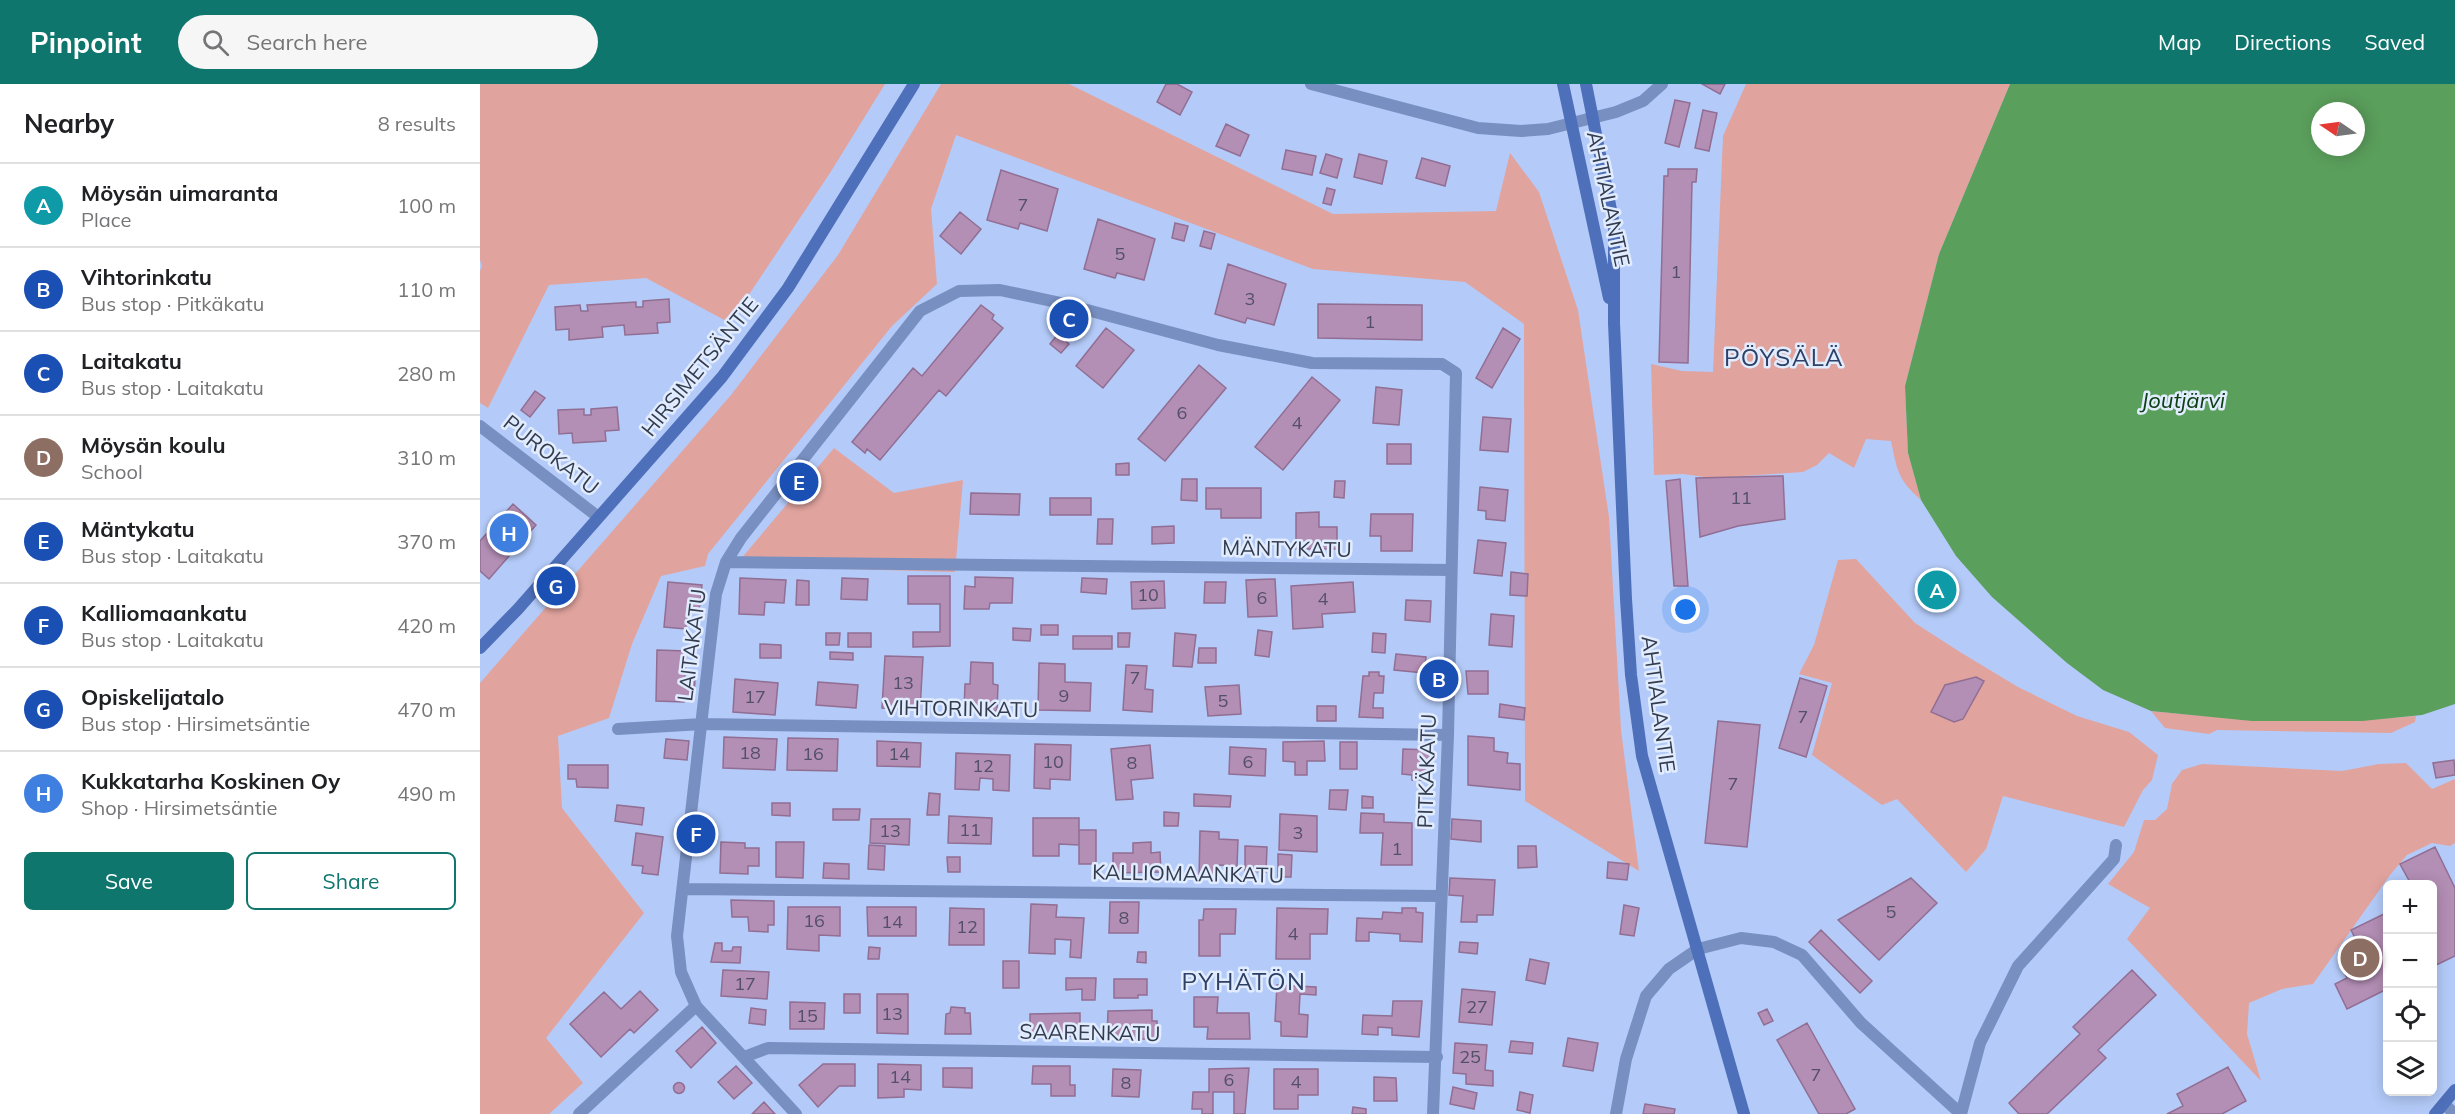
<!DOCTYPE html>
<meta charset="utf-8">
<style>
:root{--surface:#fff;--page:#f6f6f6;--text:#202124;--muted:#757577;--line:#e0e0e0;--accent:#0f766e}
body{margin:0;font-family:Mulish,sans-serif;background:var(--page);color:var(--text)}
.controls{position:absolute;right:18px;bottom:18px;display:grid;overflow:hidden;border-radius:9px;box-shadow:0 3px 15px #0003}
.controls button{width:54px;height:54px;display:grid;place-items:center;padding:0;border:0;border-bottom:2px solid var(--line);background:var(--surface);color:var(--text);font:30px sans-serif}
.compass{position:absolute;left:1831px;top:18px;width:54px;height:54px;border-radius:50%;background:var(--surface);box-shadow:0 3px 15px #0003;rotate:283deg}
.you{position:absolute;left:1206px;top:526px;width:21px;height:21px;margin:-15px;border:4px solid #fff;border-radius:50%;background:#1a73e8;box-shadow:0 0 0 9px #1a73e833}
.badge{display:grid;place-items:center;width:39px;height:39px;border-radius:50%;background:var(--accent);color:#fff;font-size:20px;font-weight:700}
.pin{position:absolute;translate:-50% -50%;border:3px solid #fff;box-shadow:0 2px 6px #0006}
.list{margin:0;padding:0;list-style:none}
h2{display:flex;justify-content:space-between;align-items:center;height:78px;margin:0;padding:0 24px;font-size:26px}
h2 small{font-size:20px;font-weight:400;color:var(--muted)}
.list li{display:grid;grid-template-columns:39px 1fr auto;gap:18px;align-items:center;box-sizing:border-box;height:84px;padding:0 24px;border-top:2px solid var(--line)}
.list b{display:block;font-size:22px;white-space:nowrap}
.list p{margin:0;font-size:20px;white-space:nowrap;color:var(--muted)}
.list em{font-size:20px;font-style:normal;color:var(--muted)}
.actions{display:flex;gap:12px;padding:18px 24px}
.actions a{flex:1;padding:14px 0;border:2px solid var(--accent);border-radius:9px;text-align:center;font-size:21px;color:var(--accent)}
.actions .main{background:var(--accent);color:#fff}
.icon{flex:none;width:33px;height:33px;fill:none;stroke:currentColor;stroke-width:2;stroke-linecap:round;stroke-linejoin:round}
.map{position:relative;flex:none;width:1975px;height:1030px;overflow:hidden}
header{display:flex;align-items:center;gap:36px;box-sizing:border-box;height:84px;padding:0 30px;background:var(--accent);color:#fff}
header strong{font-size:28px}
nav{display:flex;gap:33px;margin-inline-start:auto;font-size:21px}
.search{width:420px;height:54px;background:var(--page);display:flex;align-items:center;gap:15px;box-sizing:border-box;padding:0 21px;border-radius:33px;color:var(--muted);font-size:22px}
main{display:flex}
aside{flex:1;background:var(--surface)}
.map>svg:first-child{display:block}
.green{fill:#e1a39e}
.water{fill:#5b9f5c;fill-rule:evenodd}
.building{fill:#b38eb5;stroke:#916e93;stroke-width:1.5}
.lines{fill:none;stroke-linecap:round;stroke-linejoin:round}
.street{stroke:#778fc1;stroke-width:12}
.secondary{stroke:#4e70ba;stroke-width:12}
.labels{text-anchor:middle;stroke-width:5;stroke-linejoin:round;paint-order:stroke}
.number-label{font-size:18px;fill:#535068}
.street-label{font-size:21px;fill:#333c4e;stroke:#e2ecff}
.water-label{font-size:22px;font-style:italic;fill:#0e4013;stroke:#e2ecff}
.quarter-label{font-size:24px;letter-spacing:1.5px;fill:#2e4066;stroke:#e2ecff}
</style>
<header>
<strong>Pinpoint</strong>
<div class="search"><svg class="icon" aria-label="search" viewBox="0 0 24 24"><circle cx="10" cy="10" r="6"/><path d="M15 15l6 6"/></svg>Search here</div>
<nav><a>Map</a><a>Directions</a><a>Saved</a></nav>
</header>
<main>
<aside>
<h2>Nearby<small>8 results</small></h2>
<ul class="list">
<li><span class="badge" style="background:#0f9aa8">A</span><div><b>Möysän uimaranta</b><p>Place</p></div><em>100 m</em></li>
<li><span class="badge" style="background:#1a4fb4">B</span><div><b>Vihtorinkatu</b><p>Bus stop · Pitkäkatu</p></div><em>110 m</em></li>
<li><span class="badge" style="background:#1a4fb4">C</span><div><b>Laitakatu</b><p>Bus stop · Laitakatu</p></div><em>280 m</em></li>
<li><span class="badge" style="background:#8d6e63">D</span><div><b>Möysän koulu</b><p>School</p></div><em>310 m</em></li>
<li><span class="badge" style="background:#1a4fb4">E</span><div><b>Mäntykatu</b><p>Bus stop · Laitakatu</p></div><em>370 m</em></li>
<li><span class="badge" style="background:#1a4fb4">F</span><div><b>Kalliomaankatu</b><p>Bus stop · Laitakatu</p></div><em>420 m</em></li>
<li><span class="badge" style="background:#1a4fb4">G</span><div><b>Opiskelijatalo</b><p>Bus stop · Hirsimetsäntie</p></div><em>470 m</em></li>
<li><span class="badge" style="background:#3f7fe0">H</span><div><b>Kukkatarha Koskinen Oy</b><p>Shop · Hirsimetsäntie</p></div><em>490 m</em></li>
</ul>
<div class="actions"><a class="main">Save</a><a>Share</a></div>
</aside>
<div class="map">
<svg width="1975" height="1030" viewBox="0 0 1975 1030">
<rect width="100%" height="100%" fill="#b4cbf9"/>
<path class="green" d="M0,0H405L350,89L250,239L166,194L69,201L8,324L0,319V187L2,182L0,176Z
M461,0H589L853,130L1016,127L1030,69L1059,108L1098,226L1129,433L1141,646L1159,787L1045,717L1044,240L985,198L833,185L476,51L451,125L457,200L412,242L228,470L225,482L181,492L152,560L129,634L78,652L82,724L164,829L66,954L103,999L69,1030H0V599L251,311L358,171Z
M1266,0H1530L1459,170L1425,302L1428,369L1441,416C1418,396 1417,386 1411,357L1386,355L1374,384L1349,369L1337,381L1323,388L1232,394L1203,390L1174,391L1171,280L1202,287L1233,288L1243,52Z
M354,364L414,409L483,396L475,488L255,482Z
M1376,475L1435,539L1480,568L1538,603L1597,632L1649,648L1678,671L1672,696L1663,706L1644,743L1523,712L1506,765L1486,788L1417,715L1402,721L1332,671L1352,599L1319,590L1334,561L1358,476Z
M1671,627C1761,636 1845,640 1936,632L1935,638L1911,649L1737,646L1729,650L1685,644Z
M1926,679L1952,705L1975,695V759L1970,762L1952,759L1927,771L1910,791L1833,900L1802,905L1769,919L1767,950L1781,997L1647,855L1670,824L1628,800L1654,768L1664,736H1675L1687,725L1692,700L1702,686L1722,680L1862,687L1899,680Z"/>
<path class="water" d="M1530,0H1975V620L1942,631L1882,637H1772L1671,627L1623,606L1587,579L1512,513L1476,472L1441,416L1428,369L1425,302L1459,170ZM1840,27H1876V63H1840Z"/>
<path class="building" d="M686,0H697L712,8L700,31L677,18Z
M1222,0H1245L1240,10Z
M1195,16L1210,19L1199,63L1185,59Z
M1223,26L1237,29L1229,67L1215,64Z
M746,40L769,51L760,72L736,62Z
M806,66L836,72L832,91L802,85Z
M846,70L862,75L857,94L840,89Z
M879,70L907,77L902,100L874,93Z
M942,74L970,82L965,102L936,94Z
M1188,85H1217L1216,98H1212L1208,279L1179,278L1184,92H1188Z
M521,86L578,105L567,147L540,139L538,145L507,136Z
M847,104L855,106L851,121L843,119Z
M480,128L501,145L481,170L460,152Z
M618,135L675,155L664,196L637,189L635,194L604,185Z
M695,139L708,142L704,157L692,154Z
M724,147L735,150L731,165L720,162Z
M748,180L806,200L794,241L767,234L765,239L735,230Z
M189,215L190,238L177,239L178,249L145,251L144,241L122,243L123,253L89,256V245L76,246L75,223L100,221L101,227H108L107,221L156,218V223H163V217Z
M838,220L942,221V256L838,254Z
M501,221L514,231L512,235L523,244L466,312L459,306L400,376L387,365L385,369L372,358L433,284L442,292Z
M626,244L654,266L623,304L596,282Z
M1023,244L1040,255L1012,304L996,294Z
M578,250L589,260L581,269L570,260Z
M719,281L746,304L685,377L658,355Z
M832,293L860,316L803,386L775,363Z
M896,303L922,306L919,341L893,339Z
M55,307L65,314L50,333L41,326Z
M137,323L139,346L125,347L126,357L93,359L92,349L79,350L78,326L104,325V331H111V325Z
M1003,333L1031,335L1028,368L1000,366Z
M907,360H931V380H907Z
M649,379V391H636V380Z
M1303,392L1305,435L1258,442L1220,453L1216,394Z
M702,395H717V417L701,416Z
M1200,395L1208,502H1194L1186,397Z
M855,397H865L864,414L854,413Z
M1000,403L1028,406L1025,437L1006,435V427L998,426Z
M726,404H781V434H741V425H726Z
M491,409L540,410L539,431L490,430Z
M570,414H611V431H570Z
M33,420L56,441L9,495L0,487V457Z
M839,428V443H857V465H816V429Z
M891,430H933L932,467H901V452H890Z
M618,435H633L632,460H617Z
M694,442V459L672,460V443Z
M998,456L1026,459L1022,492L994,489Z
M1031,488L1048,490L1047,512L1030,511Z
M428,492H470V562L433,563V548H460V520H428Z
M495,493L533,494L532,519H510L509,525H484L485,502L495,503Z
M260,494L306,496L304,519L285,518L284,531L259,530Z
M362,494L388,495L387,516L361,515Z
M602,494L627,495L626,510L601,508Z
M795,495L797,532L768,533L766,496Z
M317,496L329,497V521H316Z
M684,497L685,524L652,525L651,498Z
M188,498L222,501L219,527L208,526L206,545L184,543Z
M725,498H746L745,519H724Z
M873,498L875,528L842,530L843,543L813,545L811,502Z
M926,516L951,517L950,538L925,536Z
M1011,530L1034,532L1032,563L1009,561Z
M561,541H578V551H561Z
M533,544L551,545L550,557L533,556Z
M778,546L792,548L789,573L775,571Z
M346,549H360L359,561H346Z
M368,549H391V563H368Z
M638,549H650L649,563H638Z
M695,549L716,551L712,583L693,582Z
M893,549L906,550L905,569L892,568Z
M593,552H632V565H593Z
M280,560L301,561V574H280Z
M719,564H736V579H718Z
M177,566L206,567L205,595H215L214,613H204V618L176,617Z
M350,568L373,569V576L350,575Z
M916,570L946,573L944,589L914,586Z
M405,572L443,573L440,626L402,624Z
M491,578L513,579V600L518,601L517,627L484,626L485,600H490Z
M559,579L585,580V598L611,599L610,627L558,626Z
M646,581L667,582L665,605L673,606L672,628L643,626Z
M986,587H1008V610H988Z
M889,588H899V592H904L903,609H894L893,624H903V634L879,633L883,592H889Z
M1496,593L1504,597L1483,635L1474,638L1451,628L1465,601Z
M1320,594L1347,602L1326,673L1299,664Z
M255,595L298,599L295,631L253,628Z
M338,598L378,601L376,624L336,621Z
M759,601L761,630L728,632L725,603Z
M1020,620L1045,624L1044,636L1019,633Z
M837,622H856V637H837Z
M1238,637L1280,641L1267,763L1225,759Z
M988,652L1014,654V667L1028,669L1027,679L1040,680V706L988,701Z
M244,653L297,655L295,686L243,684Z
M308,654L358,655L357,687L307,686Z
M186,655L209,657L207,676L184,674Z
M397,657L441,659L440,683L397,682Z
M844,657L845,677H827V691H815V678L803,677V658Z
M860,658H877V685H860Z
M555,660L591,661L590,696L570,695V705L554,704Z
M670,661L673,694L651,696L653,715L636,716L631,665Z
M750,663L786,665L785,692L749,690Z
M923,665L951,666L950,691H943V696H932V691L922,690Z
M476,669L530,671L529,707L513,706V695L500,694L499,706L475,705Z
M1974,676L1975,691L1956,694L1953,679Z
M88,681H128V704L97,703L96,695H88Z
M850,706H868L866,726L849,725Z
M449,709L460,710L459,731H447Z
M714,710L751,712L750,723L714,722Z
M882,712L893,713V724H882Z
M292,719H310V732L292,731Z
M137,721L164,724L162,741L135,737Z
M353,725H380L379,736H353Z
M684,728L699,729L698,742H684Z
M881,729L904,730V738L932,739V781H901L903,749H880Z
M800,730L837,732V768L799,766Z
M469,732L512,734L511,760L468,759Z
M553,734H599V761L579,760V772H553Z
M391,735H430L429,761L390,759Z
M972,735L1001,737V758L971,755Z
M599,746H616V780H599Z
M720,747L739,748V755L758,756L757,782L739,781L738,795L719,794Z
M156,749L183,753L178,791L162,789L163,782L152,781Z
M241,758L265,759V764H279V782H268V790L240,789Z
M296,758H324L323,794L296,793Z
M671,758V769L680,768L681,788L633,789V769H653V759Z
M389,761L405,762L404,786L388,785Z
M765,762L787,763L786,788L765,787Z
M1038,762H1056L1057,783L1038,784Z
M1955,763L1975,804V872L1952,883V800H1931L1920,780Z
M798,770L812,771L811,793H798Z
M467,773H480V788H468Z
M1128,778L1149,780L1147,796L1127,794Z
M344,779L369,780V795L343,794Z
M970,794L1015,796L1013,831H997V838H981L983,812L969,811Z
M1431,794L1457,819L1399,876L1358,836Z
M251,816L294,817V841H288V848L269,847L268,833H252Z
M630,818H659L658,849H629Z
M551,820L577,821L576,833L604,834L601,874L590,873L591,856L575,855V870L549,869Z
M1144,821L1159,824L1154,852L1140,850Z
M308,823H360V852L339,851V867L307,865Z
M387,823H436V852H388Z
M470,824L504,825V861H469Z
M797,824L848,825L847,850H830V875H796Z
M922,824H936V828L943,829L942,858L920,857V850L889,848V857H876L877,834L902,835L903,828L922,829Z
M724,825H756L755,850H740V872H719V836H723Z
M1908,828V913L1903,907L1867,925L1855,900L1867,894L1860,881L1878,872L1870,856L1875,854L1871,846Z
M1341,846L1392,897L1380,909L1329,858Z
M980,858L998,859L997,870L979,868Z
M235,859H242V867H252L253,863H261L260,879L231,878Z
M389,863L400,864L399,875H388Z
M658,868H666V879L657,878Z
M1050,875L1069,879L1065,900L1046,896Z
M523,877H539V904H523Z
M243,886L289,888L287,915L241,912Z
M1652,886L1676,911L1618,966L1626,974L1567,1030H1539L1529,1019L1600,950L1593,943Z
M586,894H616L615,916H602V905L586,906Z
M634,895H667V911H658V914H634Z
M797,901L836,903V911L820,910L819,930L828,931L827,953L801,952V938L795,937Z
M982,905L1015,908L1012,941L979,938Z
M160,907L178,926L154,949L150,945L121,973L90,940L124,908L141,925Z
M364,910H380V929H364Z
M397,910H428V950L397,949Z
M714,913H738L737,929H769L770,955H727L728,943H714Z
M913,917H942L939,953L912,951V944L898,943V951L882,950L883,931L912,932Z
M310,918L345,919L344,945H310Z
M471,923L485,924V929H490L491,950H465L466,930L470,929Z
M271,924L286,926L285,941L269,939Z
M1287,925L1293,937L1284,941L1278,929Z
M672,926V937H677V955H627L628,927Z
M600,929V952H550V930Z
M1327,939L1375,1025L1366,1030H1339L1297,956Z
M222,943L236,959L211,984L196,967Z
M1088,954L1118,959L1113,987L1083,982Z
M1031,957L1053,959L1052,970L1029,968Z
M975,959L1007,961L1005,986L1013,987V1002L986,1000V990L973,989Z
M343,980H375V1002H359L338,1023L319,1001Z
M398,980L441,981V1006L424,1005V1013L398,1014Z
M256,982L272,999L254,1015L238,998Z
M553,982H590V1001H595V1012H571V1000H552Z
M1748,983L1766,1017L1742,1030H1687L1703,1022L1697,1010Z
M463,984H492V1004L463,1003Z
M769,984L765,1030H754V1008H733V1030H722V1025H712L713,1008H729V985Z
M633,985L661,986L659,1013L632,1012Z
M794,985H838V1011H818V1025H794Z
M894,993L916,994L917,1017H894Z
M193.5 1004a5.5 5.5 0 1 1 11 0a5.5 5.5 0 1 1-11 0Z
M973,1003L997,1009L994,1025L970,1020Z
M1040,1008L1053,1011L1050,1029L1037,1026Z
M284,1018L295,1030H272Z
M1165,1020L1195,1025L1194,1030H1163Z
M873,1023L886,1025V1030H872Z"/>
<g class="lines">
<path class="street" d="M831,0L998,44L1041,47L1068,45L1136,28L1163,17L1182,0
M0,342L117,432
M246,478L971,486
M138,645L222,640L968,651
M203,805L961,812
M264,973L288,964L957,973
M1964,1020L1975,1030
M99,1030L216,922
M316,1030L216,922L201,888L197,852L236,510L246,478L261,454L440,227L479,207L520,206L581,219L738,261L832,279L962,280L976,289L968,651L953,1030
M1136,1030L1146,975L1166,912L1189,885L1218,865L1261,854L1294,858L1322,871L1381,939L1481,1030
M1481,1030L1500,959L1538,882L1634,775L1636,761"/>
<path class="secondary" d="M1083,0L1129,214
M1106,0L1134,141V239L1146,515L1151,591L1162,672L1264,1030
M0,564L38,525L242,293L308,204L434,0
M1955,1030L1975,1006"/>
</g>
<g class="labels">
<g class="number-label">
<text x="543" y="127">7</text>
<text x="640" y="176">5</text>
<text x="1196" y="194">1</text>
<text x="770" y="221">3</text>
<text x="890" y="244">1</text>
<text x="702" y="335">6</text>
<text x="817" y="345">4</text>
<text x="1261" y="420">11</text>
<text x="668" y="517">10</text>
<text x="782" y="520">6</text>
<text x="843" y="521">4</text>
<text x="655" y="600">7</text>
<text x="423" y="605">13</text>
<text x="584" y="618">9</text>
<text x="275" y="619">17</text>
<text x="743" y="623">5</text>
<text x="1323" y="639">7</text>
<text x="270" y="675">18</text>
<text x="333" y="676">16</text>
<text x="419" y="676">14</text>
<text x="573" y="684">10</text>
<text x="768" y="684">6</text>
<text x="652" y="685">8</text>
<text x="503" y="688">12</text>
<text x="1253" y="706">7</text>
<text x="490" y="752">11</text>
<text x="410" y="753">13</text>
<text x="818" y="755">3</text>
<text x="917" y="771">1</text>
<text x="1411" y="834">5</text>
<text x="644" y="840">8</text>
<text x="334" y="843">16</text>
<text x="412" y="844">14</text>
<text x="487" y="849">12</text>
<text x="813" y="856">4</text>
<text x="265" y="906">17</text>
<text x="997" y="929">27</text>
<text x="412" y="936">13</text>
<text x="327" y="938">15</text>
<text x="990" y="979">25</text>
<text x="1336" y="997">7</text>
<text x="420" y="999">14</text>
<text x="749" y="1002">6</text>
<text x="816" y="1004">4</text>
<text x="646" y="1005">8</text>
</g>
<g class="street-label">
<text transform="translate(1128 115) rotate(78)" y="7">AHTIALANTIE</text>
<text transform="translate(220 283) rotate(-51)" y="7">HIRSIMETSÄNTIE</text>
<text transform="translate(71 371) rotate(38)" y="7">PUROKATU</text>
<text transform="translate(807 465) rotate(1)" y="7">MÄNTYKATU</text>
<text transform="translate(212 561) rotate(-83)" y="7">LAITAKATU</text>
<text transform="translate(1178 620) rotate(82)" y="7">AHTIALANTIE</text>
<text transform="translate(481 625) rotate(1)" y="7">VIHTORINKATU</text>
<text transform="translate(947 687) rotate(-88)" y="7">PITKÄKATU</text>
<text transform="translate(708 790) rotate(1)" y="7">KALLIOMAANKATU</text>
<text transform="translate(610 949) rotate(1)" y="7">SAARENKATU</text>
</g>
<g class="water-label">
<text x="1703" y="324">Joutjärvi</text>
</g>
<g class="quarter-label">
<text x="1304" y="282">PÖYSÄLÄ</text>
<text x="764" y="906">PYHÄTÖN</text>
</g>
</g>
</svg>
<div class="controls">
<button>+</button>
<button>−</button>
<button><svg class="icon" aria-label="locate" viewBox="0 0 24 24"><circle cx="12" cy="12" r="6"/><path d="M12 2v4M12 18v4M2 12h4M18 12h4"/></svg></button>
<button><svg class="icon" aria-label="layers" viewBox="0 0 24 24"><path d="M12 4l9 5-9 5-9-5zM3 14l9 5 9-5"/></svg></button>
</div>
<svg class="compass" viewBox="-18 -18 36 36"><path d="M0-13l5 13h-10z" fill="#e53935"/><path d="M0 13l5-13h-10z" fill="#757577"/></svg>
<div class="you"></div>
<div class="pin badge" style="left:1457px;top:506px;background:#0f9aa8">A</div>
<div class="pin badge" style="left:959px;top:595px;background:#1a4fb4">B</div>
<div class="pin badge" style="left:589px;top:235px;background:#1a4fb4">C</div>
<div class="pin badge" style="left:1880px;top:874px;background:#8d6e63">D</div>
<div class="pin badge" style="left:319px;top:398px;background:#1a4fb4">E</div>
<div class="pin badge" style="left:216px;top:750px;background:#1a4fb4">F</div>
<div class="pin badge" style="left:76px;top:502px;background:#1a4fb4">G</div>
<div class="pin badge" style="left:29px;top:449px;background:#3f7fe0">H</div>
</div>
</main>
